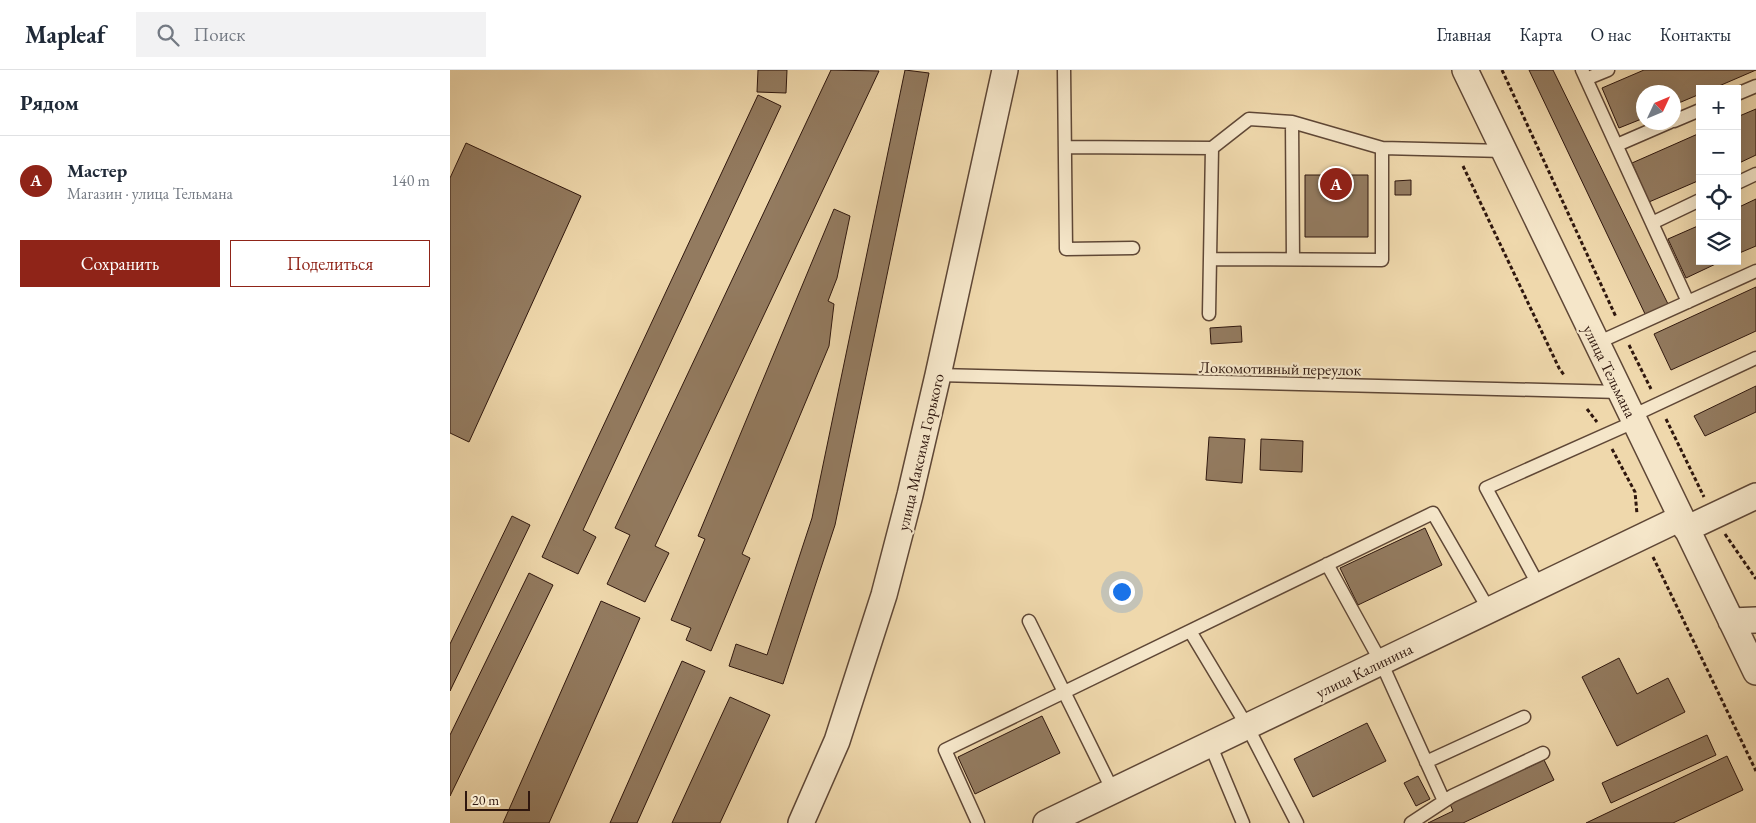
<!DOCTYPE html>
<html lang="ru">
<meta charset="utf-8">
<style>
:root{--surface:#fff;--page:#f2f2f3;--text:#1f2937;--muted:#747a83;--line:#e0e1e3;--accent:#8f2418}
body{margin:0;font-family:"EB Garamond",serif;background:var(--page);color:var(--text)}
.controls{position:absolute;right:15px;top:15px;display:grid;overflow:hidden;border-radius:0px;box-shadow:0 5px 20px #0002}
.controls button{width:45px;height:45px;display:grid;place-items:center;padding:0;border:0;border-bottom:1px solid var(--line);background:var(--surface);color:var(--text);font:25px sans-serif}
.compass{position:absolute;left:1186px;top:15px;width:45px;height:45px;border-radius:50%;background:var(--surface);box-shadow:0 5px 20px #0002;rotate:46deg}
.scale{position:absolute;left:15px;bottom:12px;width:65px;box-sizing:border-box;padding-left:5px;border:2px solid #2f170e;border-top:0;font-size:14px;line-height:18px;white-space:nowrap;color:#2f170e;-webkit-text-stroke:4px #f5e6c9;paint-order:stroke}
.you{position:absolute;left:671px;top:521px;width:18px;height:18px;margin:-12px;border:4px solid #fff;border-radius:50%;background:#1a73e8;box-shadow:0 0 0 8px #1a73e833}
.badge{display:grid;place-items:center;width:32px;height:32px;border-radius:50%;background:var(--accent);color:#fff;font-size:16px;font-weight:700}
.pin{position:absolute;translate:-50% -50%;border:2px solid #fff;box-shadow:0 1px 5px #0006}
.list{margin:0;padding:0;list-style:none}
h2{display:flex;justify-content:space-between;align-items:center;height:65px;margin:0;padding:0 20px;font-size:21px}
h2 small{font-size:16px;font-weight:400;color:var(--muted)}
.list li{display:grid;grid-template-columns:32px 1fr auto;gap:15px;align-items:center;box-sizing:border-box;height:90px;padding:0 20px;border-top:1px solid var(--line)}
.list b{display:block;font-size:19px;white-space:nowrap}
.list p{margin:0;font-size:16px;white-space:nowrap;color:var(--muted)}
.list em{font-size:16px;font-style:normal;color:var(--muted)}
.actions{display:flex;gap:10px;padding:15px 20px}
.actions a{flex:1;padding:11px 0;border:1px solid var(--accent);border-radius:0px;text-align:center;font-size:18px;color:var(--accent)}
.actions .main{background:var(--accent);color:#fff}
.icon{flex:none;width:28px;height:28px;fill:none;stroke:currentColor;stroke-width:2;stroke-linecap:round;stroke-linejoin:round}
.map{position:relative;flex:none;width:1306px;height:753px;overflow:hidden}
header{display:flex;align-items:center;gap:30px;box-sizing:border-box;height:70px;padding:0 25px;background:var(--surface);border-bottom:1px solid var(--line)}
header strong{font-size:24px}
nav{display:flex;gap:28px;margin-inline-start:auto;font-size:18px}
.search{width:350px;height:45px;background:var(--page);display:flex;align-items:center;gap:12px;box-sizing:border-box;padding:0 18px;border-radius:0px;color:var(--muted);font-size:19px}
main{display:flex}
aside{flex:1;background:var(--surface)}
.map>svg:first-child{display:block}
.building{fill:#937b60;stroke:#2f170e}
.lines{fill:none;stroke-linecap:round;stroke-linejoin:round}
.lane-casing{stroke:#5f4736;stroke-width:15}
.street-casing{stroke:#5f4736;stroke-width:28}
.path{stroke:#2f170e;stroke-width:3;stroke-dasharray:4 2.5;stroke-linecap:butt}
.lane{stroke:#f5e6c9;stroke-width:12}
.street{stroke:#f5e6c9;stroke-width:25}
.labels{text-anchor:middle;stroke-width:4.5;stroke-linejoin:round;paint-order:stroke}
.street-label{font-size:16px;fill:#2f170e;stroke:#f5e6c9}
</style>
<header>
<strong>Mapleaf</strong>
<div class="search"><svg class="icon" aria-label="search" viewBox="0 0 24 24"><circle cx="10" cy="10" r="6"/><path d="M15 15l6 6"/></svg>Поиск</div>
<nav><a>Главная</a><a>Карта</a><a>О нас</a><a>Контакты</a></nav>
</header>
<main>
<aside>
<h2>Рядом<small></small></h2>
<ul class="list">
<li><span class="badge">A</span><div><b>Мастер</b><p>Магазин · улица Тельмана</p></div><em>140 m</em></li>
</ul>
<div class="actions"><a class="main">Сохранить</a><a>Поделиться</a></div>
</aside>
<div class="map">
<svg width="1306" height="753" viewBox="0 0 1306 753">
<rect width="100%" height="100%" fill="#efd8ac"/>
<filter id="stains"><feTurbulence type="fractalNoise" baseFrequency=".004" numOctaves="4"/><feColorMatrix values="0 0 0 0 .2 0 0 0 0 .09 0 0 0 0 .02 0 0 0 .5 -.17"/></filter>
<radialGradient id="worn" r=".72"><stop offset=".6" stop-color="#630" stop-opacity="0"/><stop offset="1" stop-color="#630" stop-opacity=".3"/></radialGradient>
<path class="building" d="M308,0H337L336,23L307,22Z
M381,0L429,1L205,476L219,483L195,532L157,514L180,465L165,458Z
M455,0L479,3L385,455L333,614L279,596L286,574L317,585L362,448Z
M1079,0H1103L1218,234L1196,246Z
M1194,0H1306L1262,19H1250V24L1224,35V22H1194V48L1169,58L1152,18Z
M308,25L331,36L133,460L146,467L128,504L92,487Z
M1306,39V85L1287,94V47Z
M1250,63V110L1199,132L1182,93Z
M16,73L131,126L19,372L0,363V108Z
M855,105H918V167H855Z
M961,110V125H945V111Z
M1306,129V176L1287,184V138Z
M384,139L400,146L387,208L378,231L384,234L379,276L292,484L300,488L261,581L236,570L241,558L221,550L255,469L248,466Z
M1250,155V191H1272L1236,208L1218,169Z
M1306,217V261L1221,300L1204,264Z
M791,256L792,272L761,274L760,258Z
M1306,316V342L1255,366L1244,346Z
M759,367L795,369L792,413L756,410Z
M811,369L853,371L852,402L810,400Z
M62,446L80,455L0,621V574Z
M975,458L992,495L908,535L890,498Z
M79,503L103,515L0,726V665Z
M151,531L190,548L99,753H53Z
M1169,588L1187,624L1218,608L1235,642L1167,676L1132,607Z
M232,591L255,601L187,753H160Z
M280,627L320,645L270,753H222Z
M592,646L610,683L525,724L508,687Z
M917,653L936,691L863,727L844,689Z
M1257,665L1266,685L1161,733L1152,713Z
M1277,686L1293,720L1223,753H1136Z
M1094,690L1104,710L1013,753H978L1003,741L1000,734Z
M968,706L980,729L966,736L954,713Z"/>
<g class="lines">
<defs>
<path id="lane" d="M614,0L616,179L683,178
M1132,0L1238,232
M1136,9L1158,0
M1287,24L1306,16
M1224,51L1250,40
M842,52L843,189
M1167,75L1220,52
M615,77L762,78L799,49L842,52L932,78L1054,81
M1287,113L1306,104
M1202,153L1250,130
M760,189L932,190V78
M759,244L762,78
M1147,273L1306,201
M488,305L1170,322
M1182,346L1306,288
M877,494L931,592L994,731
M1089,516L1036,418L1184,352
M579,551L663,721
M740,561L797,656L847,753
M760,674L793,753
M976,692L1074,647
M528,753L495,680L983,443L1039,540
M961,753L1002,726L1093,683"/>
<path id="street" d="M1015,0L1306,602
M1236,459L1306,426
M1281,551L1306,550
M351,753L387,671L434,525L460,425L488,305L555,0
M596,753L1231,448"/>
</defs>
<use href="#lane" class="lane-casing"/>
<use href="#street" class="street-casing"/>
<path class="path" d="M1052,0L1166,247
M1013,96L1109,298L1114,305
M1179,275L1201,319
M1137,339L1147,352
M1216,349L1254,427
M1162,379L1185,422L1187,444
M1275,464L1306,509
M1203,487L1306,701"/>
<use href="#lane" class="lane"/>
<use href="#street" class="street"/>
</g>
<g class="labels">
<g class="street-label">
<text transform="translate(830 298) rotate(1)" y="6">Локомотивный переулок</text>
<text transform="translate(1160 301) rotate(64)" y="6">улица Тельмана</text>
<text transform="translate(470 382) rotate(-77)" y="6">улица Максима Горького</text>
<text transform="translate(914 600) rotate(-26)" y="6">улица Калинина</text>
</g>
</g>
<rect width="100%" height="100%" filter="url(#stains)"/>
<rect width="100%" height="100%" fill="url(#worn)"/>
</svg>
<div class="controls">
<button>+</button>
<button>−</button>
<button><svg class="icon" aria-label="locate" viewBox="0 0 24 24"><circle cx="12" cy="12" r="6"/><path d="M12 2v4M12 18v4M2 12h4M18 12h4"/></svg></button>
<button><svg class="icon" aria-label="layers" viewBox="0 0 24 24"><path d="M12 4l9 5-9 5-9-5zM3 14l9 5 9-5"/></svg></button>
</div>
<svg class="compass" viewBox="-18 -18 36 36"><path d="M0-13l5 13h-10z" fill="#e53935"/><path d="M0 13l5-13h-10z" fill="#747a83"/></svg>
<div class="scale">20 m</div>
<div class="you"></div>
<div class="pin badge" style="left:886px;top:114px">A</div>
</div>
</main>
